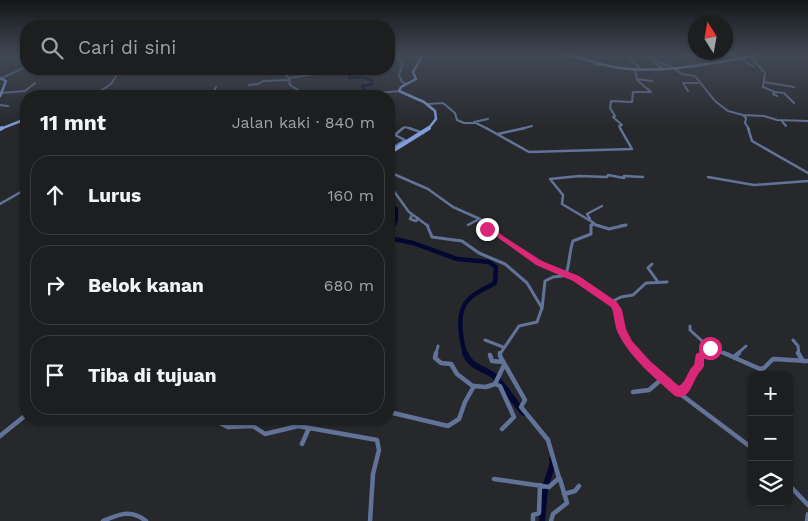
<!DOCTYPE html>
<html lang="id">
<meta charset="utf-8">
<style>
:root{--surface:#1c1e20;--page:#252729;--text:#f1f3f6;--muted:#a0a2a5;--line:#3a3c3e}
body{margin:0;font-family:"Work Sans",sans-serif;background:var(--page);color:var(--text)}
.controls{position:absolute;right:15px;bottom:15px;display:grid;overflow:hidden;border-radius:10px;box-shadow:0 1px 4px #0004}
.controls button{width:45px;height:45px;display:grid;place-items:center;padding:0;border:0;border-bottom:1px solid var(--line);background:var(--surface);color:var(--text);font:25px sans-serif}
.compass{position:absolute;left:688px;top:15px;width:45px;height:45px;border-radius:50%;background:var(--surface);box-shadow:0 1px 4px #0004;rotate:349deg}
.stop{position:absolute;width:15px;height:15px;margin:-11px;border:4px solid #db2777;border-radius:50%;background:#fff}
.stop.end{background:#db2777;border-color:#fff;box-shadow:0 1px 5px #0008}
.list{margin:0;padding:0;list-style:none}
h2{display:flex;justify-content:space-between;align-items:center;height:65px;margin:0;padding:0 20px;font-size:21px}
h2 small{font-size:16px;font-weight:400;color:var(--muted)}
.list li{display:grid;grid-template-columns:32px 1fr auto;gap:15px;align-items:center;box-sizing:border-box;height:80px;margin:0 10px 10px;padding:0 10px;border:1px solid var(--line);border-radius:20px}
.list b{display:block;font-size:19px;white-space:nowrap}
.list em{font-size:16px;font-style:normal;color:var(--muted)}
.icon{flex:none;width:28px;height:28px;fill:none;stroke:currentColor;stroke-width:2;stroke-linecap:round;stroke-linejoin:round}
.map{position:relative;flex:none;width:808px;height:521px;overflow:hidden}
.search{position:absolute;background:var(--surface);box-shadow:0 1px 4px #0004;left:20px;top:20px;width:375px;height:55px;display:flex;align-items:center;gap:12px;box-sizing:border-box;padding:0 18px;border-radius:20px;color:var(--muted);font-size:19px}
.panel{position:absolute;background:var(--surface);box-shadow:0 1px 4px #0004;left:20px;top:90px;width:375px;height:335px;border-radius:20px}
.map>svg:first-child{display:block}
.lines{fill:none;stroke-linecap:round;stroke-linejoin:round}
.river-far3{stroke:#020832;stroke-width:2.5}
.river-far2{stroke:#020832;stroke-width:4}
.river-far1{stroke:#020832;stroke-width:4.5}
.river{stroke:#020832;stroke-width:6}
.minor-far3{stroke:#62739a;stroke-width:2}
.minor-far2{stroke:#62739a;stroke-width:2.5}
.minor-far1{stroke:#62739a;stroke-width:3}
.minor{stroke:#62739a;stroke-width:4.5}
.secondary-far1{stroke:#829ddc;stroke-width:2.5}
.secondary{stroke:#829ddc;stroke-width:4}
.route{fill:#db2777}
</style>
<div class="map">
<svg width="808" height="521" viewBox="0 0 808 521">
<rect width="100%" height="100%" fill="#26282b"/>
<g class="lines">
<path class="river-far3" d="M352,69L349,78L362,77L371,80L372,84L362,86L368,96"/>
<path class="river-far2" d="M389,203L396,209V220L393,226"/>
<path class="river-far1" d="M389,233L393,225
M389,238L413,243L457,259L489,262L496,267L495,283C486,288 475,292 468,300C456,312 461,339 465,354"/>
<path class="river" d="M465,353C470,367 484,368 494,376C506,387 513,402 524,413
M542,521L545,488L553,463L552,459"/>
<path class="minor-far3" d="M394,55L403,63L399,75L402,82L407,84
M534,55V58
M626,55L642,70
M729,55L738,59
M647,57L673,68
M751,57L765,73L763,87L775,92L773,94L777,96
M741,59L754,67
M655,63L663,69
M596,65H602
M673,68L682,74L695,76L715,101L728,111L743,115L764,116L777,120L808,121
M278,69L289,78L290,85L298,90L301,96
M300,69H308
M284,71L298,69
M2,78L26,67
M289,78L322,73V70
M637,79L652,81
M764,82L794,87
M249,85L258,84L263,81L289,80
M688,91L683,83H698
M775,92L784,93L794,103
M2,93L25,91L35,83
M93,96L111,84L118,73L131,69
M212,96L216,87
M379,96L380,93L399,91
M428,104L443,103L455,113L457,120L464,123H476L488,129
M0,105L8,106
M743,115L746,118L745,123L749,129
M781,120L786,126
M474,122L488,119
M402,129L405,127L412,129
M521,129L532,126
M621,129L619,126L622,125L613,117L615,116L610,108L611,101L632,102L633,92H651L637,80L635,69"/>
<path class="minor-far2" d="M409,128L423,133
M486,128L529,152L632,149L620,128
M748,128L752,141L808,173
M498,134L525,128
M389,150L405,140L395,135L403,128
M389,172L428,189L453,207L480,219L488,226
M708,177L754,185L808,181
M389,188L393,190L409,212L428,226
M0,204L26,189
M412,215L410,219L416,221L418,218
M590,219L587,214L602,206
M483,222L486,226
M592,224L600,226
M468,225L479,219
M591,226L594,223L562,204L563,195L550,179L579,176L607,177L608,175L624,178V176L643,177
M620,226L626,225"/>
<path class="minor-far1" d="M427,225L432,237L462,241L479,253L505,264L527,283L542,308L537,322L519,326L500,354
M485,225L489,232L487,234
M487,225L501,238L539,263L576,278L614,304L625,338L638,354
M596,225L609,229L626,225
M652,264L648,268L658,282
M566,274C570,263 569,252 573,241L591,234V225
M611,302L621,297L633,295L646,283L667,282
M542,309L545,281L553,277L570,275
M690,326V330L712,350L711,352
M485,340L503,347
M793,340L798,346L799,354
M436,354L438,346
M705,354L714,351L728,354
M737,354L746,346"/>
<path class="minor" d="M436,353L435,358L441,363L451,364L457,374L474,387
M637,353L679,393L752,448
M724,353L760,369L764,368L773,359L808,361
M798,353L803,361
M490,355L492,361L503,362
M735,356L739,353
M495,384L500,386L514,417L502,429
M633,392L649,390L662,379
M679,393L699,367V357L708,353
M389,412L448,426L459,419L465,402L474,386L486,387L495,384L504,365
M212,419L228,427L253,426L265,434L298,426L377,440L379,450L373,474L370,521
M298,426L313,419
M0,436L26,415
M302,444L309,428
M494,479L549,487L559,478L548,440L521,407L525,400L500,356V353
M789,485L808,505
M564,494L575,491L579,486
M103,521C119,514 131,509 146,521
M533,521V515L539,513L540,485
M551,521L553,514L567,503L560,479
M807,521L808,514"/>
<path class="secondary-far1" d="M423,55L413,72L416,79L401,87L399,91L424,102L435,111L436,119L428,129
M562,55C580,56 596,64 614,67C662,75 712,63 759,55
M0,78L6,81L0,96
M0,129L26,119"/>
<path class="secondary" d="M0,129L2,128
M389,153L429,128"/>
</g>
<linearGradient id="sky" x2="0" y2="1"><stop stop-color="#151618"/><stop offset="0.43" stop-color="#414855"/><stop offset="1" stop-color="#414855" stop-opacity="0"/></linearGradient>
<rect width="808" height="128" fill="url(#sky)"/>
<path class="route" d="M483,219L503,236L542,261L579,276L617,302L622,310L626,329L632,341L650,361L679,386C687,381 687,371 694,365L696,354L706,349L707,345L710,344L717,350L714,356L704,359V366C702,370 699,372 697,376C692,385 688,401 675,396C654,377 631,359 618,333C614,325 615,315 611,307L573,281L536,265L489,231H484L479,222Z"/>
</svg>
<div class="controls">
<button>+</button>
<button>−</button>
<button><svg class="icon" aria-label="layers" viewBox="0 0 24 24"><path d="M12 4l9 5-9 5-9-5zM3 14l9 5 9-5"/></svg></button>
</div>
<svg class="compass" viewBox="-18 -18 36 36"><path d="M0-13l5 13h-10z" fill="#e53935"/><path d="M0 13l5-13h-10z" fill="#a0a2a5"/></svg>
<div class="stop" style="left:710px;top:348px"></div>
<div class="stop end" style="left:487px;top:229px"></div>
<div class="search"><svg class="icon" aria-label="search" viewBox="0 0 24 24"><circle cx="10" cy="10" r="6"/><path d="M15 15l6 6"/></svg>Cari di sini</div>
<section class="panel">
<h2>11 mnt<small>Jalan kaki · 840 m</small></h2>
<ul class="list">
<li><svg class="icon" aria-label="ahead" viewBox="0 0 24 24"><path d="M12 20V5M6 11l6-6 6 6"/></svg><div><b>Lurus</b></div><em>160 m</em></li>
<li><svg class="icon" aria-label="right" viewBox="0 0 24 24"><path d="M7 20v-9h11M14 6l5 5-5 5"/></svg><div><b>Belok kanan</b></div><em>680 m</em></li>
<li><svg class="icon" aria-label="arrive" viewBox="0 0 24 24"><path d="M6 21V4h12l-3 4 3 4H6"/></svg><div><b>Tiba di tujuan</b></div></li>
</ul>
</section>
</div>
